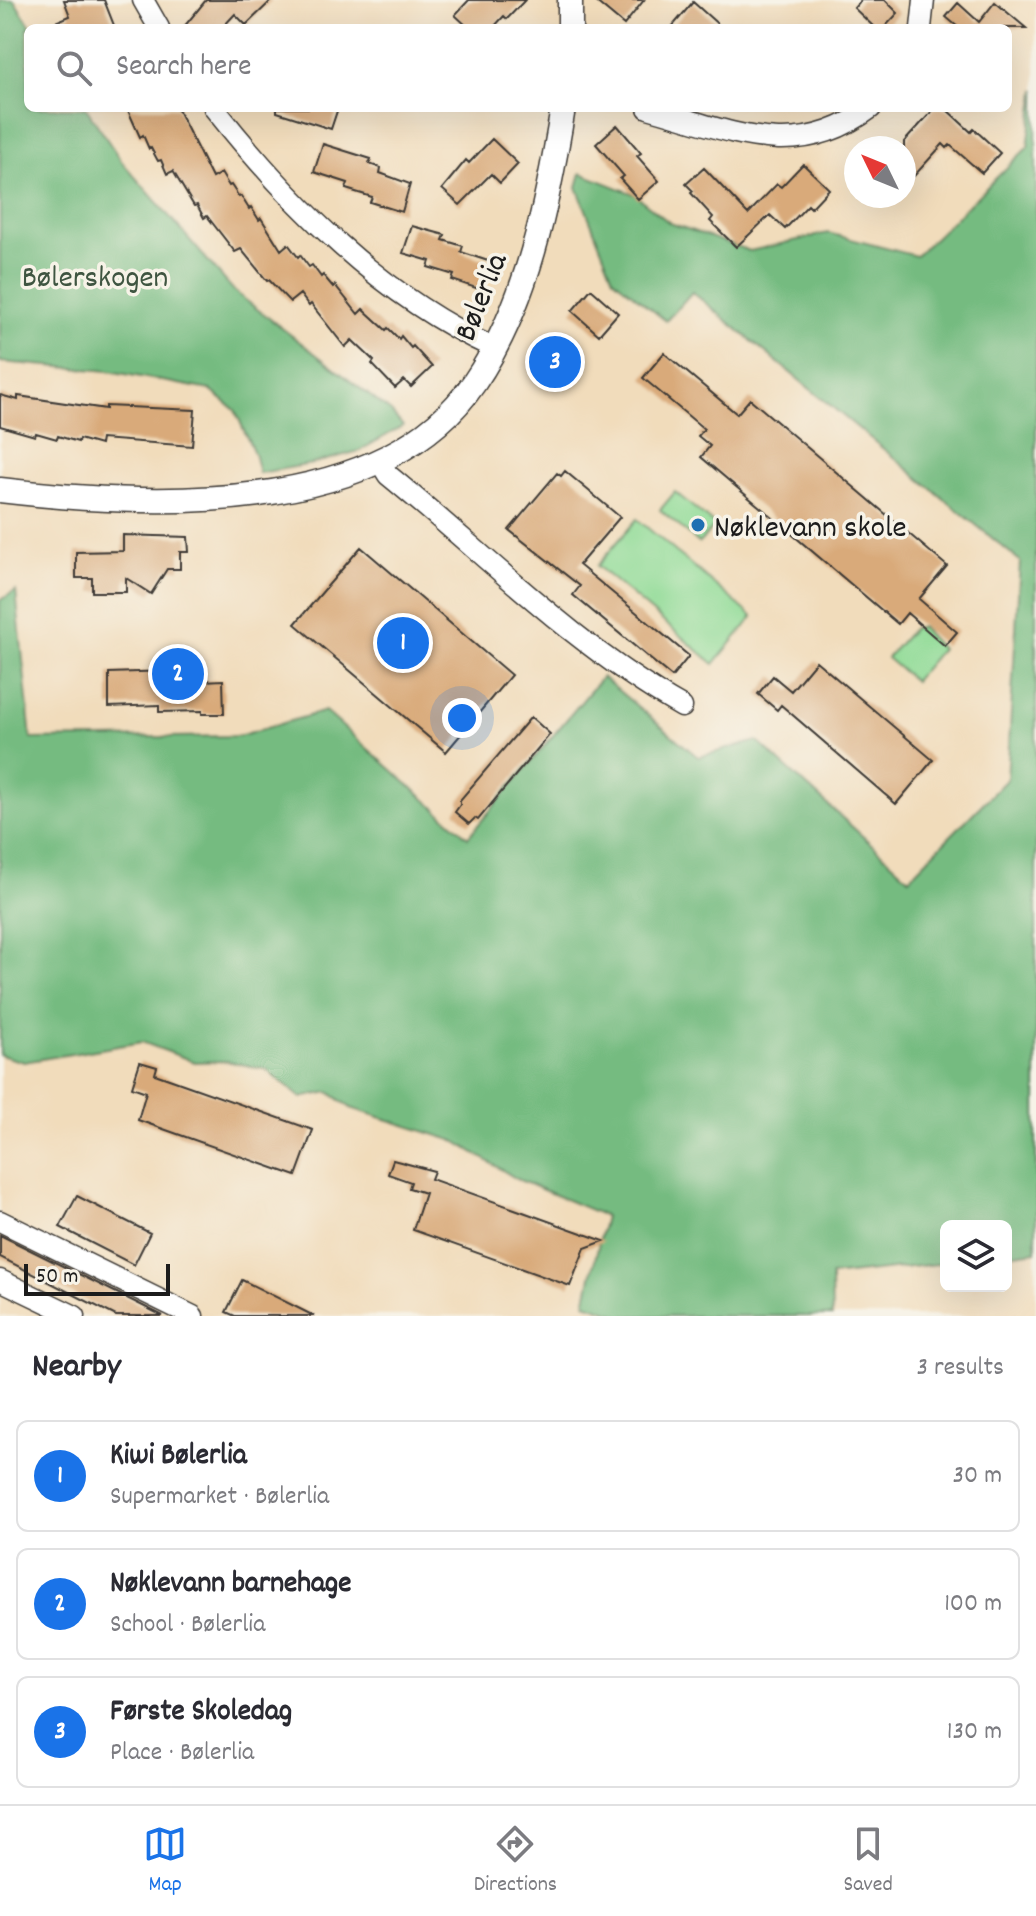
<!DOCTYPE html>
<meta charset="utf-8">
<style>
:root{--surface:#fff;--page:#f2f2f3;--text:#2b2b33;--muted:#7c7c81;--line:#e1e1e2;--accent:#1a73e8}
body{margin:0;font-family:Dekko,sans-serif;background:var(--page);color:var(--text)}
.controls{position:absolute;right:24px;bottom:24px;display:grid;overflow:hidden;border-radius:12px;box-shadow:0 8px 32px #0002}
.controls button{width:72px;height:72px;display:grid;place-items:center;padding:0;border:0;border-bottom:2px solid var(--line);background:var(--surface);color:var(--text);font:40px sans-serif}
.compass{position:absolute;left:844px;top:136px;width:72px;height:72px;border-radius:50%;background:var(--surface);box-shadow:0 8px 32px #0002;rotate:313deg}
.scale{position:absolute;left:24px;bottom:20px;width:146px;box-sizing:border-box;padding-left:8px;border:4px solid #1c1c1c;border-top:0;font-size:22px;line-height:28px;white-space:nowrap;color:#1c1c1c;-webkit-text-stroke:6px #f7f3e8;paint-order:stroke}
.you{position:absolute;left:462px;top:718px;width:28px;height:28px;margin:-20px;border:6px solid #fff;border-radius:50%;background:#1a73e8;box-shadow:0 0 0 12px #1a73e833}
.badge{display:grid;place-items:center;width:52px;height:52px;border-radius:50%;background:var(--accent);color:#fff;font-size:26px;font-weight:700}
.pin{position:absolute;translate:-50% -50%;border:4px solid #fff;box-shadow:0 2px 8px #0006}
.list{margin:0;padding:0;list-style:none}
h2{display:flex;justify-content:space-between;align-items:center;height:104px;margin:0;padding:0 32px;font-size:34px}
h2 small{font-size:26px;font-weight:400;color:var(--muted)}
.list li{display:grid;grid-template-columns:52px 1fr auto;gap:24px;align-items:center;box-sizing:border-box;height:112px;margin:0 16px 16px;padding:0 16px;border:2px solid var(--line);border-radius:12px}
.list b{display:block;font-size:30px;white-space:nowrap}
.list p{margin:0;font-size:26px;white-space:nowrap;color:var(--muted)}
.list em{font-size:26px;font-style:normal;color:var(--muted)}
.icon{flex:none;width:44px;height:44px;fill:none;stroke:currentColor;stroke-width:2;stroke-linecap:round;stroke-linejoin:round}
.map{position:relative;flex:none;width:1036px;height:1316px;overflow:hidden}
.search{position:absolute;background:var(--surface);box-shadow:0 8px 32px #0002;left:24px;right:24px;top:24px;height:88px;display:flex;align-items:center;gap:20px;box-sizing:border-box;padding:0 28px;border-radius:12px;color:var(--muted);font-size:30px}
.sheet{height:488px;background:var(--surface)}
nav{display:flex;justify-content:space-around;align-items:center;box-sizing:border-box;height:112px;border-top:2px solid var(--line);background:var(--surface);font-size:22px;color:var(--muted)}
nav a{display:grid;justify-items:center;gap:4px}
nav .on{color:var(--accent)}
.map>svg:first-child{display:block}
.green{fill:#91db97;stroke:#567c5a;stroke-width:2}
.forest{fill:#74bb80;stroke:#486c4e;stroke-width:2}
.building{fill:#d9aa7a}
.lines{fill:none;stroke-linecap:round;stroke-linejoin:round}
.minor-casing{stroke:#3c3934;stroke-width:23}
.tertiary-casing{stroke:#3c3934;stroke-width:27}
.minor{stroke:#fff;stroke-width:20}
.tertiary{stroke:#fff;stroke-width:24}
.poi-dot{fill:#1f6fb2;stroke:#f7f3e8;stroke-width:3}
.labels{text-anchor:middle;stroke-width:7;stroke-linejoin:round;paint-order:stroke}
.park-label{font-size:32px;fill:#3f5541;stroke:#f7f3e8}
.street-label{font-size:32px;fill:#1c1c1c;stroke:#f7f3e8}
.poi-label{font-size:32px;fill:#1c1c1c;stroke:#f7f3e8;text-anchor:start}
</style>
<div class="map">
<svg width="1036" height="1316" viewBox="0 0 1036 1316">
<rect width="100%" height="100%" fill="#f7f3e8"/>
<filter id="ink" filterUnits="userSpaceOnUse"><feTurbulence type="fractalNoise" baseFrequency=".0125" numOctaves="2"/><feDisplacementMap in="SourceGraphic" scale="16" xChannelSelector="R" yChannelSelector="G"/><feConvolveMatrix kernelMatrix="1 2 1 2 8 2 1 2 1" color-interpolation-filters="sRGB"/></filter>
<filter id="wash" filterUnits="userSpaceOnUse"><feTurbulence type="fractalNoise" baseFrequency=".006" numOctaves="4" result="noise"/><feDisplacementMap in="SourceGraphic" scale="32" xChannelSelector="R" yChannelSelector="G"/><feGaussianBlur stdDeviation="1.8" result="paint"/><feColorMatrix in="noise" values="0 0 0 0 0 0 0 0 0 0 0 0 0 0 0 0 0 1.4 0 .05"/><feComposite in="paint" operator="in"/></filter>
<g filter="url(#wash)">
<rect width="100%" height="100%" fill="#f1dcbb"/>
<path class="green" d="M675,492L715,525L699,543L660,510Z
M637,519L753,617L714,664L597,566Z
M921,627L941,649L914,681L887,658L913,628Z"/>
<path class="forest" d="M0,0H14L32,28H28V108H86L122,162L235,292L391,412L403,426L359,451L312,464L259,473L254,453L235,410L210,390L109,371L0,362Z
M1036,89V1251L1006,1255V1226H946V1263L831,1276L832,1316H622L585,1303L605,1216L517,1179L455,1141L351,1108L329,1092L301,1098L266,1069L226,1061L195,1062L142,1042L24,1062L0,1055V600L16,591L31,739L238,736L325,711L468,837L602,677L698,757L757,741L909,878L1007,779L1020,561L692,292L666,321L613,278L577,187L581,173L634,194L670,223L750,251L828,233L916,256L1028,147Z"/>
<g id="blocks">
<path class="building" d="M64,0H104L115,28H41L70,16Z
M206,0H272L246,25L235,14L222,28H183Z
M469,0H525L507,19L504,16L493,28H469L455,15Z
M594,0H644L624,25Z
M861,0H885L898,13L884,28H875L854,8Z
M693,2L722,28H671Z
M995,2L1026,28H959L946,17L958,3L979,22Z
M127,108H177L212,178L221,173L229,186L231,185L239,197L241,196L249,209L251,207L259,220L261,218L281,250L288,244L298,257L300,255L309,267L312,265L321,277L323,275L333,287L335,285L358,314L363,309L386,330L388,328L399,339L401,336L411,348L413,346L432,367L411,387L404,380L395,388L372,364L374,361L352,340L345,347L311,304L309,306L300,294L290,302L269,280L267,281L241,249L235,252L207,216L204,218L197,205L194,206L173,171L167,174L161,160L158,161L151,148L149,149L143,135L140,137Z
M277,108H338L331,129L277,112Z
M935,108H945L971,132L974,129L1000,153L982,173L950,145L947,148L943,144L904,187V142Z
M617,125L641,153L637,156L659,181L638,199L620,179L624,176L596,144Z
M492,139L518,164L500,183L491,174L460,205L442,189L466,160L469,163Z
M323,144L371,159L369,164L381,168L380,173L410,184L402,212L370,202L372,197L346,189L348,183L314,172Z
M803,164L829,189L811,208L808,205L785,229L770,215L736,247L710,221L713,217L691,193L693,191L686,184L704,168L748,214L777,184L781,187Z
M412,226L445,235L443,240L463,246L461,252L491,262L486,278L483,277L479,289L452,280L454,275L428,267L430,261L403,253Z
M591,289L618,313L599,335L572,311Z
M664,353L737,414L750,399L947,566L919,599L957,632L945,646L907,613L898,624L701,457L710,446L698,436L704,429L643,378Z
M0,395L18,400V396L106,409V406L195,410L192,446L101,439L100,445L79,439L78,442L58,436L57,439L36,433L35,436L0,426Z
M565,471L620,517L579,565L689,656L672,677L573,595L580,586L509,530L557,473L561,476Z
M123,535L188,537L189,552H180V569H167L151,594L126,578V592H92V578H76V552L123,551Z
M361,547L511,675L446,752L295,624Z
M816,661L933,760L896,804L781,705L777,710L758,694L773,676L791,691Z
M168,671V678L204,677V681L223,680L224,714H202V711L159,712V705L109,707V673Z
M531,717L550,734L478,820L475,818L469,824L455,812L460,805V800Z
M140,1062L157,1067L155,1074L313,1130L296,1176L138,1120L146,1092L132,1087Z
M393,1160L434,1171L431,1179L604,1241L585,1248L570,1286L413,1230L425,1193L409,1188L411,1182L388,1174Z
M77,1196L150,1233L134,1265L60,1227Z
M0,1235L151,1310L163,1316H116L0,1257Z
M242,1280L314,1316H235L226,1312Z"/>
</g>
</g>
<g filter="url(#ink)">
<use href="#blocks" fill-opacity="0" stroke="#3c3934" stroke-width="2"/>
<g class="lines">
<defs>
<path id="minor" d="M143,0L159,28
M921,28L924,0
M214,108C290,204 382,297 494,348
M648,108C729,130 795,165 871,108
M380,462L388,475C485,554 573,645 682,707
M0,1221L193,1316
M0,1280L75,1316"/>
<path id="tertiary" d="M570,28V0
M0,490C145,507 381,520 474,383C528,304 548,201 563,108"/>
</defs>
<use href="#minor" class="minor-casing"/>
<use href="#tertiary" class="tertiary-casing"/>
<use href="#minor" class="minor"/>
<use href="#tertiary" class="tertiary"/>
</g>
</g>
<circle class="poi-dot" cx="698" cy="525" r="8"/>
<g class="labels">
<g class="park-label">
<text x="95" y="286">Bølerskogen</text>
</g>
<g class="street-label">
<text transform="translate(479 296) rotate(-68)" y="11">Bølerlia</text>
</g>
<g class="poi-label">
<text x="714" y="536">Nøklevann skole</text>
</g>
</g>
</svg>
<div class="controls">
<button><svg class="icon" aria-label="layers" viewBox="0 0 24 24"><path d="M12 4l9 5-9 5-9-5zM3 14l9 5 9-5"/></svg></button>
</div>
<svg class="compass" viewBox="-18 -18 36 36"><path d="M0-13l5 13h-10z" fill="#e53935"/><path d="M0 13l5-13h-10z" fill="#7c7c81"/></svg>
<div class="scale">50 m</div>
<div class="you"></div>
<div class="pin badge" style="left:403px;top:643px">1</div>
<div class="pin badge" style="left:178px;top:674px">2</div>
<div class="pin badge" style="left:555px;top:362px">3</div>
<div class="search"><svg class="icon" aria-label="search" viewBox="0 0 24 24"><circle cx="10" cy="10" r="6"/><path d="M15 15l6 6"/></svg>Search here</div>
</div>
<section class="sheet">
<h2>Nearby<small>3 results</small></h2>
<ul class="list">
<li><span class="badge">1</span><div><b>Kiwi Bølerlia</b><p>Supermarket · Bølerlia</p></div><em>30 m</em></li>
<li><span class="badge">2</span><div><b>Nøklevann barnehage</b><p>School · Bølerlia</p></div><em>100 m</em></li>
<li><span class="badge">3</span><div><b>Første Skoledag</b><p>Place · Bølerlia</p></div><em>130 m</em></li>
</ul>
</section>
<nav>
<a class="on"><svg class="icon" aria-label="map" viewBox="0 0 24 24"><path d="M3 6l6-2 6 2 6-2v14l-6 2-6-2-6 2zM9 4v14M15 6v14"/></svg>Map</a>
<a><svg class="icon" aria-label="directions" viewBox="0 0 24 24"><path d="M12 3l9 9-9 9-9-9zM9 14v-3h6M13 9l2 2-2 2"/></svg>Directions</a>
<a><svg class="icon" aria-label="saved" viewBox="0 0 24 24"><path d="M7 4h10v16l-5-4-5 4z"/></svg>Saved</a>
</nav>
